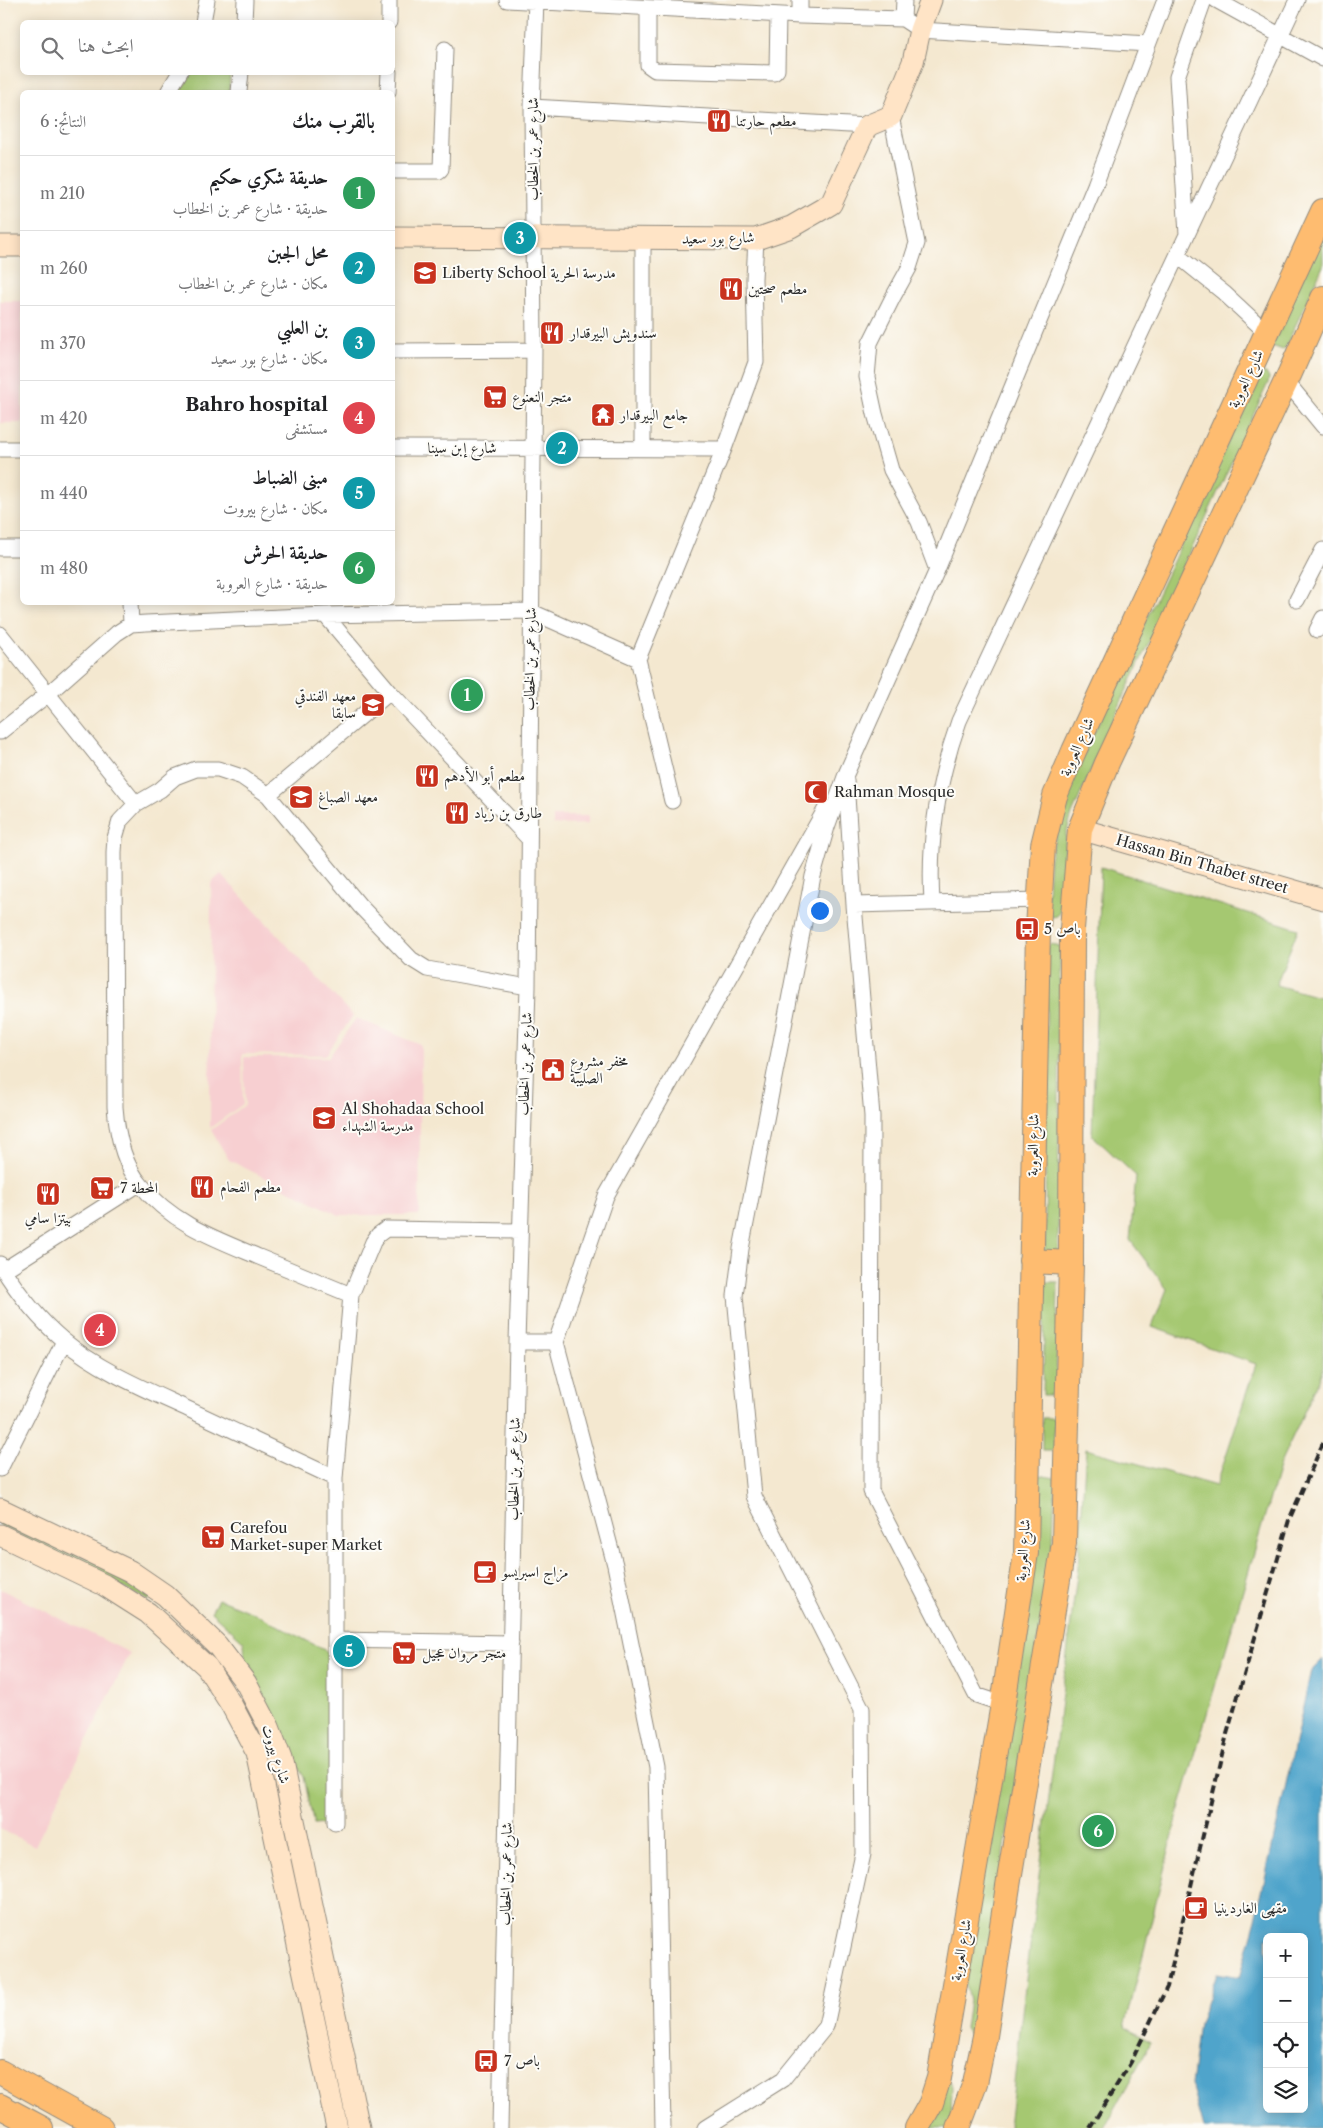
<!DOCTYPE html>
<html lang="ar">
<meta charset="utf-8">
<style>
:root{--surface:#fff;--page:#f6f6f6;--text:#202124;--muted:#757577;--line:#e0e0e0;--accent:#d93025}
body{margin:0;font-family:"Libre Caslon Text",Amiri,serif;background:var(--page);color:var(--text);direction:rtl}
.controls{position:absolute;right:15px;bottom:15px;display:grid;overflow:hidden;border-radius:8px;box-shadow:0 2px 12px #0003}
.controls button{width:45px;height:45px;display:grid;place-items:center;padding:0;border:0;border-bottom:1px solid var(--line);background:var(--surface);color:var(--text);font:25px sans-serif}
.you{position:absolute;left:819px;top:910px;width:18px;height:18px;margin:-12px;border:4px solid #fff;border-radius:50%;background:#1a73e8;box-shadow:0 0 0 8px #1a73e833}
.badge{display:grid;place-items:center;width:32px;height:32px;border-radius:50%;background:var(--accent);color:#fff;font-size:16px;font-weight:700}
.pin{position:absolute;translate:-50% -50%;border:2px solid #fff;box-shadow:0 1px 5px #0006}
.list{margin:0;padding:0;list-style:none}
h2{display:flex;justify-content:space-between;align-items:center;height:65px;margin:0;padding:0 20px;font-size:21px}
h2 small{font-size:16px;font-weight:400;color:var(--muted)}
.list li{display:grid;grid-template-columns:32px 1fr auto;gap:15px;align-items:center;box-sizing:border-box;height:75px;padding:0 20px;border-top:1px solid var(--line)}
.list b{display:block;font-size:19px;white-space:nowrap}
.list p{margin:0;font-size:16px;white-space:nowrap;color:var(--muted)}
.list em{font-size:16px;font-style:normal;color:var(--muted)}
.icon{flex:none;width:28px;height:28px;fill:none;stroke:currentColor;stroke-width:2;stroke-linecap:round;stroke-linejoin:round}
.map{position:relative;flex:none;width:1323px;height:2128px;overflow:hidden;direction:ltr}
.search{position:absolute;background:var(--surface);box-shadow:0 2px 12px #0003;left:20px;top:20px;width:375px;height:55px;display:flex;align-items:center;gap:12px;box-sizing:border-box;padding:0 18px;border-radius:8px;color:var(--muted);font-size:19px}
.panel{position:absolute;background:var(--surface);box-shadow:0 2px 12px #0003;left:20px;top:90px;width:375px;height:515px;border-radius:8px;direction:rtl}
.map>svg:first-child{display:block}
.built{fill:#f7cfd1}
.green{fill:#a5c871;stroke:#687a4e}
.water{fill:#50a4cb;stroke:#3e687b;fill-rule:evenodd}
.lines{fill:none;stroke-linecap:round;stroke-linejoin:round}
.street-casing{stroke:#908a7e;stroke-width:17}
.secondary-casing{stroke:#908a7e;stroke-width:23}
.primary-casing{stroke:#908a7e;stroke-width:26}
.street{stroke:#fff;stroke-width:15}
.secondary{stroke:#ffe4c6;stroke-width:21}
.primary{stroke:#febc70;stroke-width:24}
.rail{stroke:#2b2b2b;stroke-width:4;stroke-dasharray:8 4;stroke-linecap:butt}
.labels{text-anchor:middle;stroke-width:4;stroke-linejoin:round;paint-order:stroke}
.poi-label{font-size:15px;fill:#2b2b2b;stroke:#fdfcf7;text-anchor:start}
.street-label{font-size:15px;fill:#2b2b2b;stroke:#fdfcf7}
</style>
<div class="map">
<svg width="1323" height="2128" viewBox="0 0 1323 2128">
<rect width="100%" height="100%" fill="#fdfcf7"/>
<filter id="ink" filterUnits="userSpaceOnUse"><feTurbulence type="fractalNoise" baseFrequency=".02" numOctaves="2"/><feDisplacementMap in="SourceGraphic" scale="10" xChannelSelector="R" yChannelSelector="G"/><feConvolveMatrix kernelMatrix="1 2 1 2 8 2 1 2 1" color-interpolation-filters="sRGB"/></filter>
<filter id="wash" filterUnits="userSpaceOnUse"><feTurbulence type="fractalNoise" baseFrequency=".0096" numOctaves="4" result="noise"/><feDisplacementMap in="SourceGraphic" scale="20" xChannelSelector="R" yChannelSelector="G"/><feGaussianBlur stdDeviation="1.12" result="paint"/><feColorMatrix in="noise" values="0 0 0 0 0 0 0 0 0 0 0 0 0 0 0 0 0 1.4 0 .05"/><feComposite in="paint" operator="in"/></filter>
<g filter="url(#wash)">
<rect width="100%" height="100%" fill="#f4e8d0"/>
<path class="built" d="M0,301H22V423H0Z
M553,816H588V824L553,825Z
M221,874L353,1016L326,1055L242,1054L243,1104L210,1128L211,883Z
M356,1018L421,1045L419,1215H339L229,1160L211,1130L245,1105L244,1057H329Z
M0,1589L130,1653L35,1846L0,1829Z"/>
<path class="green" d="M192,73H230L229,92H180Z
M1323,230V266L1286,346L1283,350L1272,346Z
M1262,373H1266L1269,378L1268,383L1106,735L1072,814L1066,834L1060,910L1057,916L1052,917L1047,912L1050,858L1069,787L1259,375Z
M1101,867L1298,929L1276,985L1323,998V1371L1280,1464L1180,1806L1125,2027L1151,2042L1104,2128H1009L1024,1995L1078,1567L1086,1449L1216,1486L1256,1364L1152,1327L1167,1289L1130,1240L1136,1176L1092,1135Z
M1050,944L1060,946L1058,1253H1045L1047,948Z
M1045,1282H1058L1056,1395H1043Z
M1042,1418H1054V1451H1042Z
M1038,1475L1055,1478L1053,1542L977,2026L973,2034L969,2035L965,2028L969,2001L964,1979Z
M0,1516L111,1569L150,1597V1599L147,1600L0,1525Z
M218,1599L258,1615L328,1652L335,1823L314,1825L304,1777L246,1683L244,1642L211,1612Z
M947,2083H950L952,2087L951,2121L947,2128H929Z"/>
<path class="water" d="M1323,1659V2128H1203L1191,2085L1199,2023L1217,1973L1240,1977L1256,1919L1311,1671ZM1267,1937H1304V2109H1267Z"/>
</g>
<g filter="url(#ink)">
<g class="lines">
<defs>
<path id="street" d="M507,0L800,16L903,19L920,30L1148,44
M1216,0L1323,59
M648,8V65L655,70L774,73L777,70L778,15
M800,16V0
M903,19L904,0
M203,22L207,0
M244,22L245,0
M389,22V0
M168,92L180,72
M239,92L241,72
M388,92L389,72
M532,107L867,126
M891,116L917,243L909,268L893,297L870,343L867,377L875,414L891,470L919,522L937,570
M392,171H439L441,169L445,49
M1187,234L1177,77L1204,0
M643,238V448
M1178,256L1224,293L1267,333
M392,351L534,350
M1286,381L1323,426
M392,448L724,449
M0,449H22
M0,548H22
M1297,600L1323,550
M130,602L131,624
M325,615L390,692L528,838
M1317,630L1323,618
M0,634L136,804
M638,659L672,801
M0,732L48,694L117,633L131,624L146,623L325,615L530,611L638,659L724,449L756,362L754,279L756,239
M846,780L854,905L872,1116L871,1491L976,1695L1003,1704
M268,795L390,692
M932,901C928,839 938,780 959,721L1297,0
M854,905L1040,900
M0,1264C17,1292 38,1319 63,1340C100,1371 147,1390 190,1410C238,1433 287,1455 335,1478
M4,1270L139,1184
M351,1295C320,1282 290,1270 259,1257C216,1239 171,1223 141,1185C123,1164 117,1133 115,1107L114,852L115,838L120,821L136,804L160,790L175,777L196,769H218L242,777L268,795L360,906L411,959L427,969L528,987
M517,1342H556
M0,1469L64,1341
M335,1640L511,1643
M335,1823V1478L351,1295L373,1242L378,1235L386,1229L520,1231
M500,2128L517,1342L528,987L534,350L532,107L536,0
M663,2128L656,1767L615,1565L556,1342L606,1196L826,808
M705,2128L783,2079L826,2026L863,1854L862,1709L754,1496L735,1296L741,1249L813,876L827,827L846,774L937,570L1095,185L1165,0"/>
<path id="secondary" d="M392,237L756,239L791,227L831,204L867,126L891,116L913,62L920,30L931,0
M0,246H22
M1080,829L1323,899
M0,1509L130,1571L165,1595L217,1645L246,1683L269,1727L281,1759L359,2128
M0,1535L104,1585L148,1613L207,1667L232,1706L257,1753L337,2128"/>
<path id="primary" d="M1031,1261L1071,1263
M0,2072L101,2128
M0,2106L41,2128
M917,2128L931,2103L939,2078L1003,1704L1026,1553L1038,929L1043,845L1055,796L1074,751L1323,211
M958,2128L975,2083L985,2036L1008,1886L1064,1543L1071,1263L1072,929L1080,829L1107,763L1290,373L1323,298"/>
</defs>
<use href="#street" class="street-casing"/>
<use href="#secondary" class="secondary-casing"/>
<use href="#primary" class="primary-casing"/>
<use href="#street" class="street"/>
<use href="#secondary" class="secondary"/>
<use href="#primary" class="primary"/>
<path class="rail" d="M1090,2128L1131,2062L1167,1987L1227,1734L1289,1520L1323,1443"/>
</g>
</g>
<defs>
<symbol id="restaurant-square" viewBox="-11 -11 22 22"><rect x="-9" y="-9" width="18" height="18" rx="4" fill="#c8321e" stroke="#fdfcf7"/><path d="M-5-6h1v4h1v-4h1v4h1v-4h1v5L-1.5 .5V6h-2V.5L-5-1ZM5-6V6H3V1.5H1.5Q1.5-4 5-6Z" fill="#fff"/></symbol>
<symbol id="school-square" viewBox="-11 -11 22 22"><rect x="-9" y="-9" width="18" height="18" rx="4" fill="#c8321e" stroke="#fdfcf7"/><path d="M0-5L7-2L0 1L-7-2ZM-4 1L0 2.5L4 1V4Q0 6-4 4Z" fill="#fff"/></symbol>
<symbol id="supermarket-square" viewBox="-11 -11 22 22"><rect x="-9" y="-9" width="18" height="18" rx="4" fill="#c8321e" stroke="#fdfcf7"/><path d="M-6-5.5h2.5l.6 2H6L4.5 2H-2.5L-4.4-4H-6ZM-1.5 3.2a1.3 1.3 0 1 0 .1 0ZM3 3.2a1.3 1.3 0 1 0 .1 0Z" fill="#fff"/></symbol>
<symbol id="temple-square" viewBox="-11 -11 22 22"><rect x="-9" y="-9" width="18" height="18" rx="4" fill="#c8321e" stroke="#fdfcf7"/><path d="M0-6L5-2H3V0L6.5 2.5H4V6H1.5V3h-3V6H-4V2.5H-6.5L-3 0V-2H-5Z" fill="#fff"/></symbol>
<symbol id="mosque-square" viewBox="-11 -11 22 22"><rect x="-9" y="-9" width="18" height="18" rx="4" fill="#c8321e" stroke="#fdfcf7"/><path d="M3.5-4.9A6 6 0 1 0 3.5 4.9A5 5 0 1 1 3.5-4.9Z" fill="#fff"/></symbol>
<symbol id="bus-square" viewBox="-11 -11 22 22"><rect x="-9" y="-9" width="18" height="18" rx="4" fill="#c8321e" stroke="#fdfcf7"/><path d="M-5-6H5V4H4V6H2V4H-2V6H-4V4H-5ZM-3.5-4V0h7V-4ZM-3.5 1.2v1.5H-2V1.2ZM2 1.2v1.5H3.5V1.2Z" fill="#fff"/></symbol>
<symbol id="civic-square" viewBox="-11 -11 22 22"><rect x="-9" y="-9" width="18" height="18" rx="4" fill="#c8321e" stroke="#fdfcf7"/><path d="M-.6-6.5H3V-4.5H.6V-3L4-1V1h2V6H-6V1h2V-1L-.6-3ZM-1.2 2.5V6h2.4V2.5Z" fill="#fff"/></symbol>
<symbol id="cafe-square" viewBox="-11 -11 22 22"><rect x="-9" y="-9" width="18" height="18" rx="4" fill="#c8321e" stroke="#fdfcf7"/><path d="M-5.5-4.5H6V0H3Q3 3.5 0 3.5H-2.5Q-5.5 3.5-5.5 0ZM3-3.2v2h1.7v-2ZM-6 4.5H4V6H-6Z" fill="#fff"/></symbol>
</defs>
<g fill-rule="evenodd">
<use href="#restaurant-square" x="705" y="107" width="28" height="28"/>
<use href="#school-square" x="411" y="259" width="28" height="28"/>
<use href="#restaurant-square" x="717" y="275" width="28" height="28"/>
<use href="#restaurant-square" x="538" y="319" width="28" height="28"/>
<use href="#supermarket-square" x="481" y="383" width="28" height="28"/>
<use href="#temple-square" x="589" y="401" width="28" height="28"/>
<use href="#school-square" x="359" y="691" width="28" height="28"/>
<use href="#restaurant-square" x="413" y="762" width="28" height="28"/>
<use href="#mosque-square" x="802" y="778" width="28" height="28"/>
<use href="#school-square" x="287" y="783" width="28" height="28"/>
<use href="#restaurant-square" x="443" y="799" width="28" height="28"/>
<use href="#bus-square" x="1013" y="915" width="28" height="28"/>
<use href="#civic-square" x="539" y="1056" width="28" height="28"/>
<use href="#school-square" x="310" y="1104" width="28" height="28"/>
<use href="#restaurant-square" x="188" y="1173" width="28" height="28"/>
<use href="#supermarket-square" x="88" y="1174" width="28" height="28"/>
<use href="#restaurant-square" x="34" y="1180" width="28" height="28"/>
<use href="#supermarket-square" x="199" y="1523" width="28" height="28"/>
<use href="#cafe-square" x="471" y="1558" width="28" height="28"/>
<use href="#supermarket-square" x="390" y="1639" width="28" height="28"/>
<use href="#cafe-square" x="1182" y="1894" width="28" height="28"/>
<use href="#bus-square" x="472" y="2047" width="28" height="28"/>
</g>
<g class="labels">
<g class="poi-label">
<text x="736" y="126">مطعم حارتنا</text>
<text x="442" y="278">Liberty School مدرسة الحرية</text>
<text x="748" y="294">مطعم صحتين</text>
<text x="570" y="338">سندويش البيرقدار</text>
<text x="512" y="402">متجر النعنوع</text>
<text x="620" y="420">جامع البيرقدار</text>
<text x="356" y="701" text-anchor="end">معهد الفندقي<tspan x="356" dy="17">سابقا</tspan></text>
<text x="444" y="781">مطعم أبو الأدهم</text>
<text x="834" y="797">Rahman Mosque</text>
<text x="318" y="802">معهد الصباغ</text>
<text x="474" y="818">طارق بن زياد</text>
<text x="1044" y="934">باص 5</text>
<text x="570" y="1066">مخفر مشروع<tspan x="570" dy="17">الصليبة</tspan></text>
<text x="342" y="1114">Al Shohadaa School<tspan x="342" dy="17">مدرسة الشهداء</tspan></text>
<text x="220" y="1192">مطعم الفحام</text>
<text x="120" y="1193">المحطة 7</text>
<text x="48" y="1223" text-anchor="middle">بيتزا سامي</text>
<text x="230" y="1533">Carefou<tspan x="230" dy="17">Market-super Market</tspan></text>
<text x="502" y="1577">مزاج اسبريسو</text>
<text x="422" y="1658">متجر مروان عجيل</text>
<text x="1214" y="1913">مقهى الغاردينيا</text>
<text x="504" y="2066">باص 7</text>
</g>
<g class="street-label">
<text transform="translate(533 149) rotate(-90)" y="5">شارع عمر بن الخطاب</text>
<text transform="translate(718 238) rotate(-1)" y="5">شارع بور سعيد</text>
<text transform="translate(1246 379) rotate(-65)" y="5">شارع العروبة</text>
<text x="462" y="453">شارع إبن سينا</text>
<text transform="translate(530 659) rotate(-89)" y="5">شارع عمر بن الخطاب</text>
<text transform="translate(1077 747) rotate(-66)" y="5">شارع العروبة</text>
<text transform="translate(1202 864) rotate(16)" y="5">Hassan Bin Thabet street</text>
<text transform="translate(525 1064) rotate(-88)" y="5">شارع عمر بن الخطاب</text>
<text transform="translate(1033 1145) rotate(-89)" y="5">شارع العروبة</text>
<text transform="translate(514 1469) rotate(-89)" y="5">شارع عمر بن الخطاب</text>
<text transform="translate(1023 1550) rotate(-86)" y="5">شارع العروبة</text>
<text transform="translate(276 1754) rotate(72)" y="5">شارع بيروت</text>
<text transform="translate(506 1874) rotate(-89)" y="5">شارع عمر بن الخطاب</text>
<text transform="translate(961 1950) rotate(-80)" y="5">شارع العروبة</text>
</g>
</g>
</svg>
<div class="controls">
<button>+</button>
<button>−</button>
<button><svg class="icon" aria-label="locate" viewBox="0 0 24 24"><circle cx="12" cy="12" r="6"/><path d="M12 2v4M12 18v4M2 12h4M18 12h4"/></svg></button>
<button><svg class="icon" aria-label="layers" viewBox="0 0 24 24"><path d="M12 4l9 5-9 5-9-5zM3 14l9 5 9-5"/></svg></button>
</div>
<div class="you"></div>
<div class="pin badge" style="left:467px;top:695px;background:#2e9e5b">1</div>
<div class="pin badge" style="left:562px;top:448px;background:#0f9aa8">2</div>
<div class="pin badge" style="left:520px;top:238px;background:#0f9aa8">3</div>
<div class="pin badge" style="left:100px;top:1330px;background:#e0444e">4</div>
<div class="pin badge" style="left:349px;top:1651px;background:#0f9aa8">5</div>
<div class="pin badge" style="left:1098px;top:1831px;background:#2e9e5b">6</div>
<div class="search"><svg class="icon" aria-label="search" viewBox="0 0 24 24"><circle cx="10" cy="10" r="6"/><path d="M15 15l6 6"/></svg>ابحث هنا</div>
<section class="panel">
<h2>بالقرب منك<small>النتائج: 6</small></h2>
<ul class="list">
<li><span class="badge" style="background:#2e9e5b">1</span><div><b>حديقة شكري حكيم</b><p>حديقة · شارع عمر بن الخطاب</p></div><em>210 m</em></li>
<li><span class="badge" style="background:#0f9aa8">2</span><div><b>محل الجبن</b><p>مكان · شارع عمر بن الخطاب</p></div><em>260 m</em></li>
<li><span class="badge" style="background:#0f9aa8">3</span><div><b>بن العلبي</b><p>مكان · شارع بور سعيد</p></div><em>370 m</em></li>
<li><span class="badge" style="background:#e0444e">4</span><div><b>Bahro hospital</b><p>مستشفى</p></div><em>420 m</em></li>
<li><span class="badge" style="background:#0f9aa8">5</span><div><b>مبنى الضباط</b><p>مكان · شارع بيروت</p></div><em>440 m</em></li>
<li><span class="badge" style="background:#2e9e5b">6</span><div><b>حديقة الحرش</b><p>حديقة · شارع العروبة</p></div><em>480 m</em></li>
</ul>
</section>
</div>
